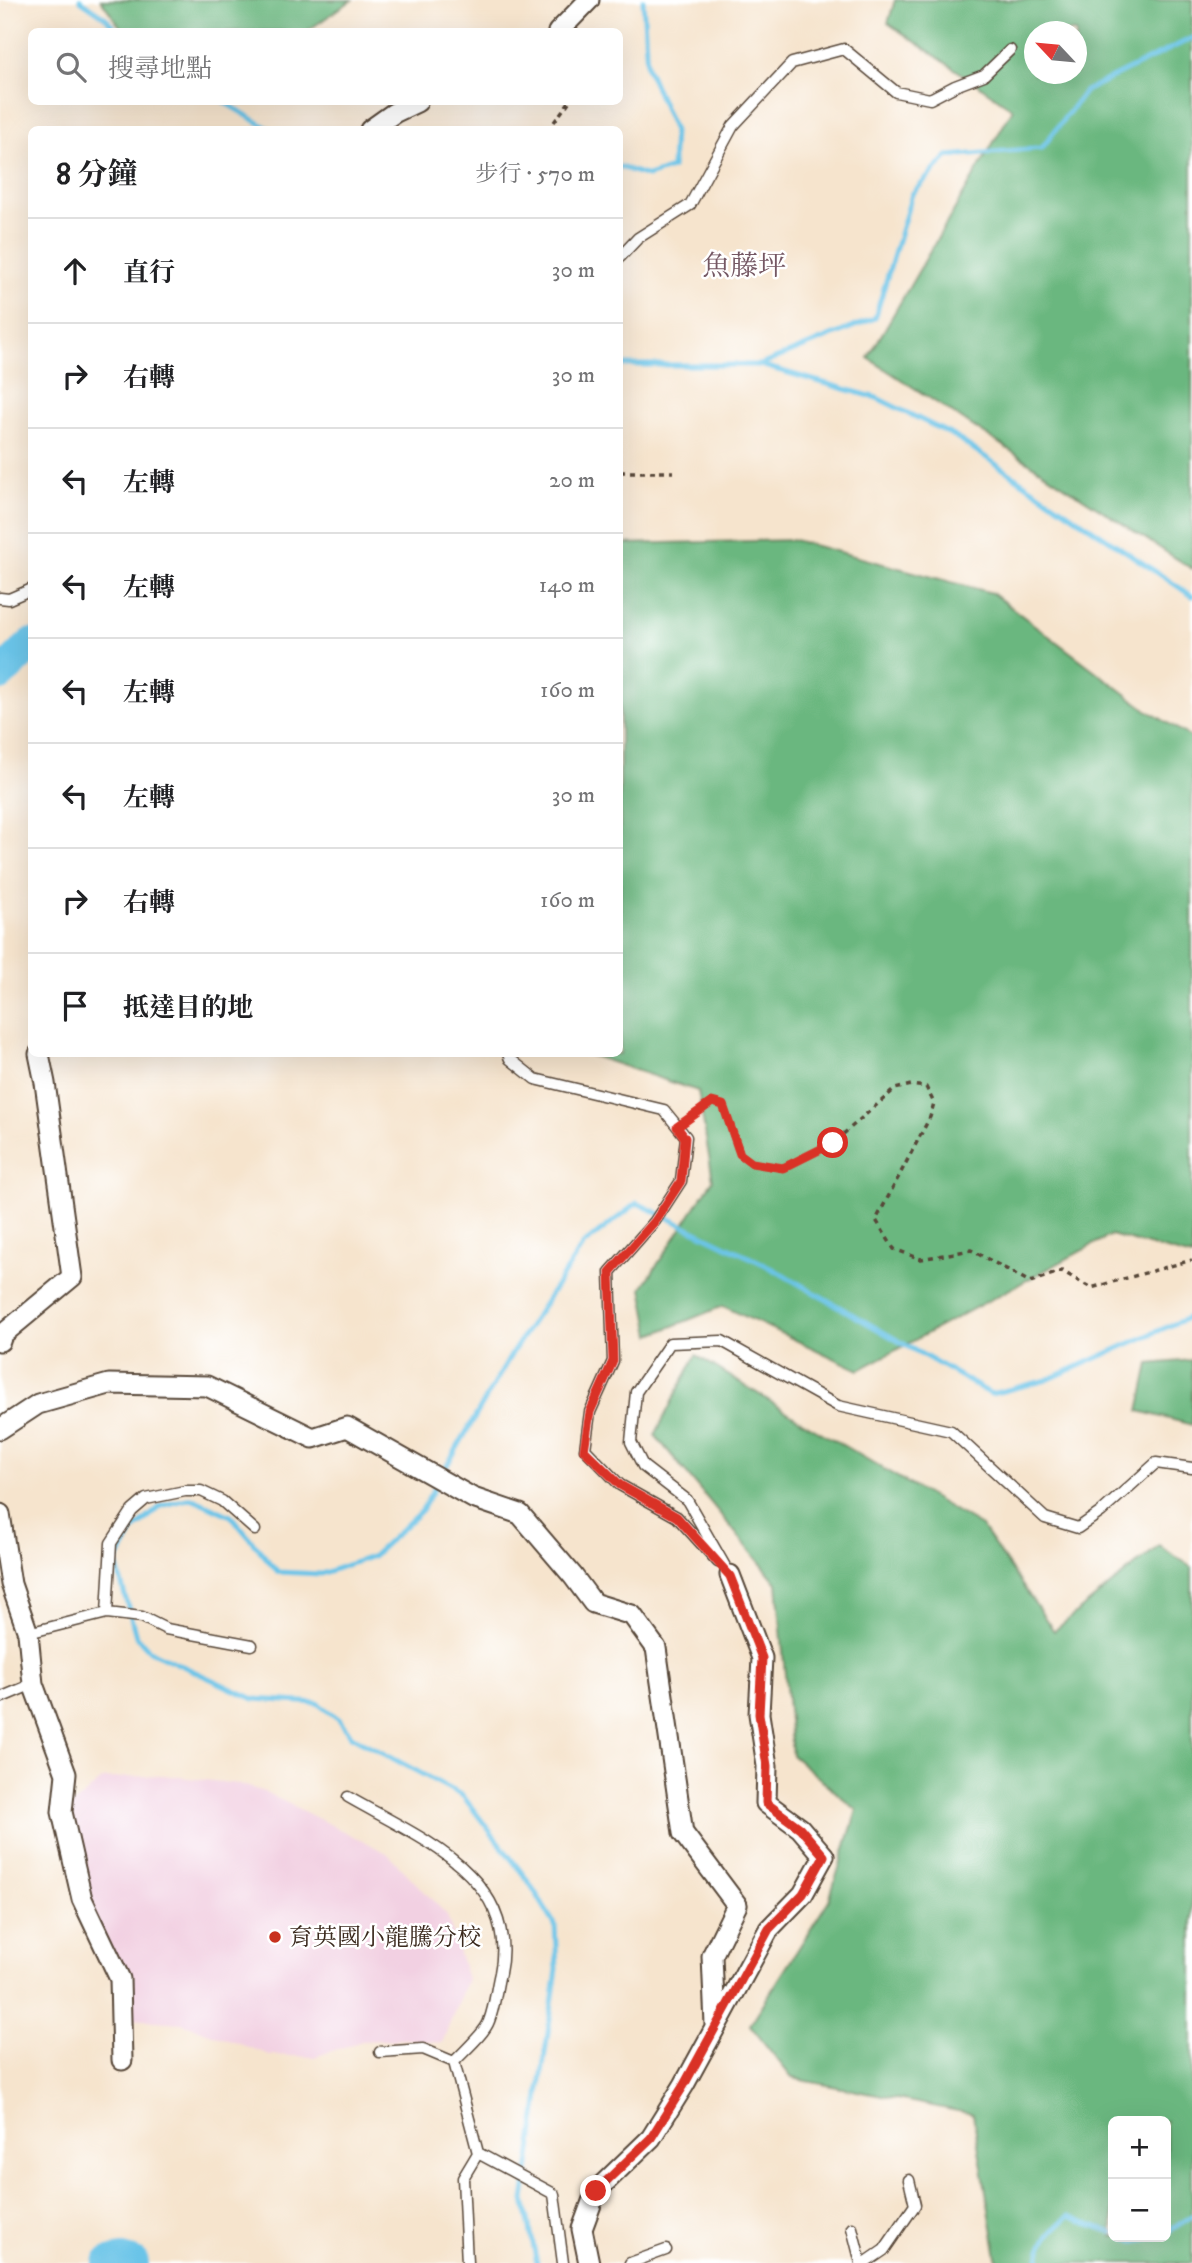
<!DOCTYPE html>
<html lang="zh-TW">
<meta charset="utf-8">
<style>
:root{--surface:#fff;--page:#f2f2f2;--text:#202124;--muted:#757577;--line:#e0e0e0}
body{margin:0;font-family:"IM FELL DW Pica","Noto Serif TC",serif;background:var(--page);color:var(--text)}
.controls{position:absolute;right:21px;bottom:21px;display:grid;overflow:hidden;border-radius:10px;box-shadow:0 7px 28px #0002}
.controls button{width:63px;height:63px;display:grid;place-items:center;padding:0;border:0;border-bottom:2px solid var(--line);background:var(--surface);color:var(--text);font:35px sans-serif}
.compass{position:absolute;left:1024px;top:21px;width:63px;height:63px;border-radius:50%;background:var(--surface);box-shadow:0 7px 28px #0002;rotate:296deg}
.stop{position:absolute;width:21px;height:21px;margin:-16px;border:5px solid #d93025;border-radius:50%;background:#fff}
.stop.end{background:#d93025;border-color:#fff;box-shadow:0 2px 7px #0008}
.list{margin:0;padding:0;list-style:none}
h2{display:flex;justify-content:space-between;align-items:center;height:91px;margin:0;padding:0 28px;font-size:30px}
h2 small{font-size:23px;font-weight:400;color:var(--muted)}
.list li{display:grid;grid-template-columns:46px 1fr auto;gap:21px;align-items:center;box-sizing:border-box;height:105px;padding:0 28px;border-top:2px solid var(--line)}
.list b{display:block;font-size:26px;white-space:nowrap}
.list em{font-size:23px;font-style:normal;color:var(--muted)}
.icon{flex:none;width:38px;height:38px;fill:none;stroke:currentColor;stroke-width:2;stroke-linecap:round;stroke-linejoin:round}
.map{position:relative;flex:none;width:1192px;height:2263px;overflow:hidden}
.search{position:absolute;background:var(--surface);box-shadow:0 7px 28px #0002;left:28px;top:28px;width:595px;height:77px;display:flex;align-items:center;gap:18px;box-sizing:border-box;padding:0 24px;border-radius:10px;color:var(--muted);font-size:26px}
.panel{position:absolute;background:var(--surface);box-shadow:0 7px 28px #0002;left:28px;top:126px;width:595px;height:931px;border-radius:10px}
.map>svg:first-child{display:block}
.built{fill:#f2d0e2}
.forest{fill:#6bb77f;stroke:#53704e;stroke-width:2;fill-rule:evenodd}
.lines{fill:none;stroke-linecap:round;stroke-linejoin:round}
.stream{stroke:#6bc4e8;stroke-width:5}
.river{stroke:#6bc4e8;stroke-width:32}
.service-casing{stroke:#574638;stroke-width:13}
.minor-casing{stroke:#574638;stroke-width:23}
.path{stroke:#574638;stroke-width:3.5;stroke-dasharray:5 5;stroke-linecap:butt}
.service{stroke:#fff;stroke-width:10}
.minor{stroke:#fff;stroke-width:19}
.route{stroke:#d93025;stroke-width:9}
.poi-dot{fill:#c8321e;stroke:#fff;stroke-width:2.5}
.labels{text-anchor:middle;stroke-width:5;stroke-linejoin:round;paint-order:stroke}
.poi-label{font-size:24px;fill:#3b2a1e;stroke:#fff;text-anchor:start}
.quarter-label{font-size:28px;fill:#755864;stroke:#fff}
</style>
<div class="map">
<svg width="1192" height="2263" viewBox="0 0 1192 2263">
<rect width="100%" height="100%" fill="#fff"/>
<filter id="ink" filterUnits="userSpaceOnUse"><feTurbulence type="fractalNoise" baseFrequency=".0143" numOctaves="2"/><feDisplacementMap in="SourceGraphic" scale="14" xChannelSelector="R" yChannelSelector="G"/><feConvolveMatrix kernelMatrix="1 2 1 2 8 2 1 2 1" color-interpolation-filters="sRGB"/></filter>
<filter id="wash" filterUnits="userSpaceOnUse"><feTurbulence type="fractalNoise" baseFrequency=".00686" numOctaves="4" result="noise"/><feDisplacementMap in="SourceGraphic" scale="28" xChannelSelector="R" yChannelSelector="G"/><feGaussianBlur stdDeviation="1.57" result="paint"/><feColorMatrix in="noise" values="0 0 0 0 0 0 0 0 0 0 0 0 0 0 0 0 0 1.4 0 .05"/><feComposite in="paint" operator="in"/></filter>
<g filter="url(#wash)">
<rect width="100%" height="100%" fill="#f6e4cd"/>
<path class="built" d="M162,1775L239,1784L267,1793L387,1853L447,1915L467,1979L442,2043L405,2039L362,2041L314,2057L270,2055L182,2023L129,2019L77,1900L69,1808L103,1779Z"/>
<path class="forest" d="M101,0H352L307,31L124,32Z
M895,0H1192V569L868,358L1013,109L888,23ZM1034,32H1076V74H1034Z
M794,540L992,593L1147,710L1192,738V1257L1111,1235L859,1370L723,1306L651,1335L642,1288L713,1180L698,1091L587,1054H620V544Z
M696,1355L805,1423L981,1526L1054,1631L1159,1546L1192,1567V2263H998L973,2114L792,2078L750,2025L829,1900L857,1810L792,1755L777,1583L655,1435ZM1166,2121V2237H1113V2121Z
M1192,1360V1425L1139,1411L1149,1364Z"/>
<g class="lines">
<path class="stream" d="M80,0L106,18L117,32
M224,102L271,130
M620,167L648,176L672,168L674,131L647,67L643,0
M620,365H760L877,398L954,436L1192,596
M760,365L875,318L912,194L948,156L1042,148L1085,91L1192,38
M442,1474L514,1350L583,1245L637,1203L766,1265L991,1394L1047,1380L1192,1316
M437,1483L422,1510L373,1556L321,1574L278,1572L231,1516L191,1498L161,1506L134,1530L116,1563L136,1636L150,1651L254,1699L317,1703L339,1719L351,1736L463,1796L529,1882L555,1925L557,1969L524,2200L537,2263
M1166,2233L1192,2216
M1123,2237L1135,2241L1156,2237
M1039,2263C1039,2241 1054,2229 1069,2216L1113,2233"/>
<path class="river" d="M0,675L32,644
M109,2263L123,2260L133,2263"/>
</g>
</g>
<g filter="url(#ink)">
<g class="lines">
<defs>
<path id="service" d="M620,257L638,238L690,205L733,126L792,63L844,49L896,92L930,99L955,86L984,75L1010,50
M0,598L9,599L32,589
M508,1054L510,1059L535,1079L664,1110L686,1137L681,1181L655,1221L610,1272L613,1361L590,1412L585,1449L620,1485L677,1517L718,1562
M730,1575L687,1500L643,1466L631,1442L636,1392L670,1343L722,1341L838,1406L951,1431L1045,1518L1078,1528L1101,1512L1156,1463L1192,1468
M107,1613L111,1543L132,1511L146,1499L185,1491H201L222,1501L255,1530
M28,1633L107,1613L142,1617L166,1629L252,1645
M0,1698L33,1684
M348,1797C417,1837 520,1876 500,1973C496,1989 495,2006 489,2021C485,2033 464,2051 454,2062L478,2153L554,2194L563,2263
M380,2052L423,2049L454,2062
M852,2228L861,2263
M467,2263L463,2178L478,2153
M630,2263L666,2250
M865,2263L884,2250L915,2205L909,2180"/>
<path id="minor" d="M558,32L589,0
M370,130L394,113L417,102
M0,1341L2,1335L72,1277L45,1083L39,1054
M0,1429L38,1404L109,1384L207,1386L313,1438L347,1427L473,1498L520,1514L573,1576L593,1603L632,1615L656,1648L683,1833L737,1905L712,1956L715,2025
M0,1514L11,1584L28,1633L33,1684L66,1774L62,1812L82,1899L120,1979L122,2060
M589,2263L582,2229L596,2191L651,2138L684,2085L769,1929L803,1894L824,1856L800,1828L766,1803L767,1766L759,1714L762,1658L730,1575"/>
</defs>
<use href="#service" class="service-casing"/>
<use href="#minor" class="minor-casing"/>
<path class="path" d="M548,130L569,102
M620,472H673
M686,1120L712,1103L723,1105L740,1154L752,1163L783,1168L833,1143L895,1089L911,1085L926,1087L934,1103L930,1117L876,1220L894,1249L921,1259L971,1250L1030,1282L1062,1271L1091,1288L1192,1260"/>
<use href="#service" class="service"/>
<use href="#minor" class="minor"/>
</g>
</g>
<g class="lines" filter="url(#ink)">
<path class="route" d="M596,2191L651,2138L684,2085L769,1929L803,1894L824,1856L800,1828L766,1803L767,1766L759,1714L762,1658L730,1576L677,1517L620,1485L584,1450L590,1412L613,1361L610,1272L655,1221L681,1181L685,1138L677,1127L712,1102L723,1105L740,1154L752,1163L783,1168L833,1143"/>
</g>
<circle class="poi-dot" cx="275" cy="1937" r="7"/>
<g class="labels">
<g class="poi-label">
<text x="289" y="1945">育英國小龍騰分校</text>
</g>
<g class="quarter-label">
<text x="744" y="275">魚藤坪</text>
</g>
</g>
</svg>
<div class="controls">
<button>+</button>
<button>−</button>
</div>
<svg class="compass" viewBox="-18 -18 36 36"><path d="M0-13l5 13h-10z" fill="#e53935"/><path d="M0 13l5-13h-10z" fill="#757577"/></svg>
<div class="stop" style="left:833px;top:1143px"></div>
<div class="stop end" style="left:596px;top:2191px"></div>
<div class="search"><svg class="icon" aria-label="search" viewBox="0 0 24 24"><circle cx="10" cy="10" r="6"/><path d="M15 15l6 6"/></svg>搜尋地點</div>
<section class="panel">
<h2>8 分鐘<small>步行 · 570 m</small></h2>
<ul class="list">
<li><svg class="icon" aria-label="ahead" viewBox="0 0 24 24"><path d="M12 20V5M6 11l6-6 6 6"/></svg><div><b>直行</b></div><em>30 m</em></li>
<li><svg class="icon" aria-label="right" viewBox="0 0 24 24"><path d="M7 20v-9h11M14 6l5 5-5 5"/></svg><div><b>右轉</b></div><em>30 m</em></li>
<li><svg class="icon" aria-label="left" viewBox="0 0 24 24"><path d="M17 20v-9H6M10 6l-5 5 5 5"/></svg><div><b>左轉</b></div><em>20 m</em></li>
<li><svg class="icon" aria-label="left" viewBox="0 0 24 24"><path d="M17 20v-9H6M10 6l-5 5 5 5"/></svg><div><b>左轉</b></div><em>140 m</em></li>
<li><svg class="icon" aria-label="left" viewBox="0 0 24 24"><path d="M17 20v-9H6M10 6l-5 5 5 5"/></svg><div><b>左轉</b></div><em>160 m</em></li>
<li><svg class="icon" aria-label="left" viewBox="0 0 24 24"><path d="M17 20v-9H6M10 6l-5 5 5 5"/></svg><div><b>左轉</b></div><em>30 m</em></li>
<li><svg class="icon" aria-label="right" viewBox="0 0 24 24"><path d="M7 20v-9h11M14 6l5 5-5 5"/></svg><div><b>右轉</b></div><em>160 m</em></li>
<li><svg class="icon" aria-label="arrive" viewBox="0 0 24 24"><path d="M6 21V4h12l-3 4 3 4H6"/></svg><div><b>抵達目的地</b></div></li>
</ul>
</section>
</div>
